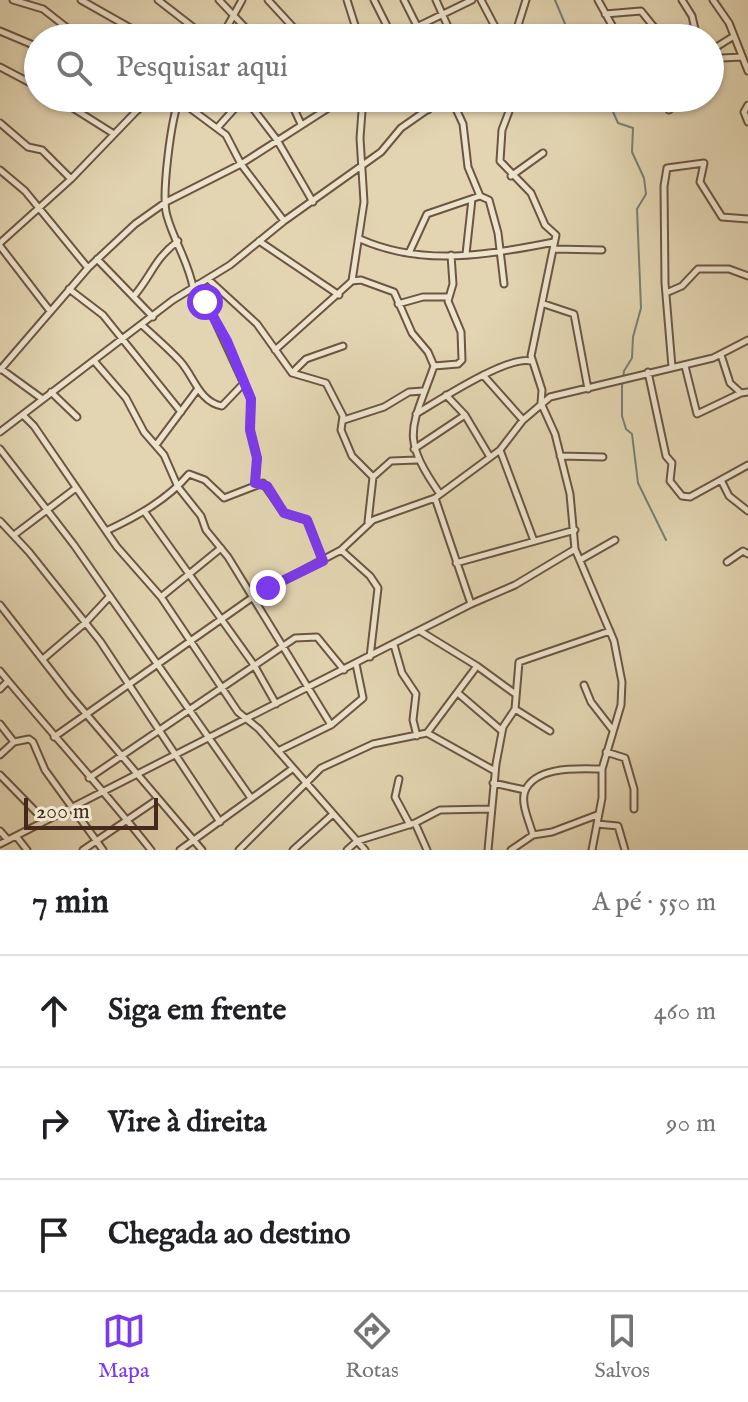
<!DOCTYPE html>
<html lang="pt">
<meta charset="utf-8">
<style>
:root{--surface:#fff;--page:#f6f6f6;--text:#202124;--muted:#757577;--line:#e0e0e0;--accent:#7c3aed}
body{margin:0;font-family:"IM FELL English",serif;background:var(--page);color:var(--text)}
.scale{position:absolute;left:24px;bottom:20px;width:134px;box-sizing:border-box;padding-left:8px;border:4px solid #452a1c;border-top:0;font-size:22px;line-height:28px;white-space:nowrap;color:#452a1c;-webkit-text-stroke:6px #ede4cd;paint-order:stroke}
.stop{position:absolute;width:24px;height:24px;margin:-18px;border:6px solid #7c3aed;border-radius:50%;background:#fff}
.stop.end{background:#7c3aed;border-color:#fff;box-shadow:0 2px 8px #0008}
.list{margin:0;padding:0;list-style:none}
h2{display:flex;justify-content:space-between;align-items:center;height:104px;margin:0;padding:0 32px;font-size:34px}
h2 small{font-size:26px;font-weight:400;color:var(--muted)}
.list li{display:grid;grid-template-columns:52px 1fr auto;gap:24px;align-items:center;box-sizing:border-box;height:112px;padding:0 32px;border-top:2px solid var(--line)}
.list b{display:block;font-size:30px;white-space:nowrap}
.list em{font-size:26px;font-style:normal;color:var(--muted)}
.icon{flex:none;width:44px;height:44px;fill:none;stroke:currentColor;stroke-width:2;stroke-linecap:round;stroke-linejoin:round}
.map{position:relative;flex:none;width:748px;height:850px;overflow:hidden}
.search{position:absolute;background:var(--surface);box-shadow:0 2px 6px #0004;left:24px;right:24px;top:24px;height:88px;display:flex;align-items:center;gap:20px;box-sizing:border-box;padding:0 28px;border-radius:44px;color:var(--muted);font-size:30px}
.sheet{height:440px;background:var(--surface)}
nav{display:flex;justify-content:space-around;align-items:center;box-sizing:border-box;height:112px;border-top:2px solid var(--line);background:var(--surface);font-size:22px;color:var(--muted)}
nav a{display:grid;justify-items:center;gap:4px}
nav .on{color:var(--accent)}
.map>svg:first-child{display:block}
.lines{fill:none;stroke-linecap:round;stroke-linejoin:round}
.stream{stroke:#767f75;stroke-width:2}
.minor-casing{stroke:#6c5542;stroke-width:9}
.minor{stroke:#ede4cd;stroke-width:5}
.route{stroke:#7c3aed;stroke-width:10}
</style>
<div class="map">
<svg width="748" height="850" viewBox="0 0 748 850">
<rect width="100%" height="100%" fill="#e3d5b2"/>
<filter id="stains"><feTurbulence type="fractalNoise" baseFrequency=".0025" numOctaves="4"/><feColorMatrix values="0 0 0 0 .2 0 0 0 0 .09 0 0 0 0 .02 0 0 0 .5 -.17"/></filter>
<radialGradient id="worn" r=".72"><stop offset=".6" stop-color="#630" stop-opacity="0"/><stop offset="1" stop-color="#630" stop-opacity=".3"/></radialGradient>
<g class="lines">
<path class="stream" d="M555,0L571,38
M607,98L618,123L633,128L632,152L644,178L646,194L637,209L641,308L633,337L632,358L624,371L622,386V416L626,429L632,434L638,483L666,540"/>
<defs>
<path id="minor" d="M13,0L43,9L80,38
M81,0L148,38
M158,0L207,38
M219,0L255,38
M268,0L303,38
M347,0L359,38
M374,0L393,38
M404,0L423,38
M436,0L453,38
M481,0L501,38
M598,0L619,38
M682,0L692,16L697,38
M713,0L729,23L748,71
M605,14L641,11L663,38
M0,31L38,47
M221,38L242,0
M284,38L295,28
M394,38L472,0
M514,38L526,0
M710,51L734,36
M710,63L722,58L741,57
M0,67L38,87
M57,98L114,134
M119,98L138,110
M155,98L175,110
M180,98C171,117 161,197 167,216C174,241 188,261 193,287
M245,98L277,140L313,202
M289,98L301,124
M422,98L428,110
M451,98L463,124L468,167L480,196L489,200L498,233L504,284
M514,98L502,130L500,161L531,193L545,225L556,235L531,356L542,390L541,403L555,434L570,494L575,549L614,641L622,682L621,705L602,769V798L592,850
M661,98L669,110L685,98
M179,100L226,135L241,164L284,221
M748,105L744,112L748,122
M0,123L28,147L42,150L71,179
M218,127L244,98
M0,170L25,191L88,268
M511,176L543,153
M360,239C422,267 489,255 554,242
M259,241L339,295
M0,243L71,179L149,98
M0,246L50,311
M553,249L602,250
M409,253L427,214L480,196
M466,254L472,199
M97,259L153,317
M208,279L257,324L292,373L326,383L343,416L341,430L352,456L373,477
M352,281L361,280L394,292L412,333L428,352L434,366C412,429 399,435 440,494
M198,284L251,399L250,430L257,458L255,483
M69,289L103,315L181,412
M666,293L682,286L698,269H729L748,276
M134,296C152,275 154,259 178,241
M398,304L423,297H449
M544,304L574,314L588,389
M142,325C155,337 168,348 180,361C194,376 199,402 222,406L244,383
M275,350L352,281L364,202L360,138L363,98
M721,355L730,383L741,393L748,392
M95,362L126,398L144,432L164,455L178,487L201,516L206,530L228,557L331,725
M434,366L458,364L462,360L461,332L448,301L453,284L451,255
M685,366L697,414L741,393
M672,367L665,283L664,186L667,168L704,163L700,182L722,217L748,219
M1,369L41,398
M0,370L88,268L135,224L166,202L241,164L344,98
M648,372L666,456L672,463L670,481L682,496L690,497L748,465
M292,373L306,359L343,346
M483,375L523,420
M51,392L77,417
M446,395L465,415L490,457
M416,414C438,401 508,355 531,361
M23,415L34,426L117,547L161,597L238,712L259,729L365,850
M344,420L384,407L409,392L423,391
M0,432L173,300L230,265L284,221L381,152L401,128L444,98
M156,445L197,390
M0,449L74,545L251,798
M414,449L465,415
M500,450L534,541
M560,456L603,457
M721,480L729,496L748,511
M435,498L471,604
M144,511L254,665L276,704
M0,521L29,552L100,641L220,822
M368,522L373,477L391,461L417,460
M106,531C136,517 167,500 189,474L205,480L224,498L263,483L284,513L307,520L323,561
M14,535L76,488
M341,550L370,576L378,588L370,657
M580,560L615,540
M727,562L743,551L748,554
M456,563L575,530
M161,597L221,548
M0,605L70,695L202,850
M420,631L477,666L514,693
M394,645L402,673L416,694L413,720L417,736
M43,659L85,623L110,596
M0,671C50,732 103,789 151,850
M584,685L591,702L612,729
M0,689L8,681
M459,694L502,731
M515,709L550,731
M0,724L14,742L29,739L33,742L45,770L103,850
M427,733L495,771
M54,737L253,597L341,550L373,520L435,498L500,450L523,420L550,397L713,358L748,340
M278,751L331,725L363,698L356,664
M606,752L625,758L634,789V809
M0,755L14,742
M0,775L44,820
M89,778L295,638L317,637L344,670
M399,779L395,797L410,825
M493,783L525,790
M415,823L427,850
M597,824L618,826L625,850
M0,831L8,840
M533,835C530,823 520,803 525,791C536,765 580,769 602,769
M16,836L27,850
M0,844L471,604L515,585L575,549
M83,850L158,799
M180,850L292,769
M239,850L321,768L373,744L427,733L477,666
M293,850L333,814
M347,850L357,841L415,823L440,810L491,809
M488,850L496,764L503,727L515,709L519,662L610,631
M511,850L533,835L552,832L597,815"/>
</defs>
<use href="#minor" class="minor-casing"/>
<use href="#minor" class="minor"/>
</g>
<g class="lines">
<path class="route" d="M205,302L227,341L251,399L250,430L257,458L255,483L267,486L284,513L307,520L323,561L268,588"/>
</g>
<rect width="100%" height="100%" filter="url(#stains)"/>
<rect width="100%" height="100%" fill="url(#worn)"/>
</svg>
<div class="scale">200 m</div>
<div class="stop" style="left:205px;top:302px"></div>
<div class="stop end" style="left:268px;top:588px"></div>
<div class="search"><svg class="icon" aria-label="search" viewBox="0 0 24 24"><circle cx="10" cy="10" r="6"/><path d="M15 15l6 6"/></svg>Pesquisar aqui</div>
</div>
<section class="sheet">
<h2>7 min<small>A pé · 550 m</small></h2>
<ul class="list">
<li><svg class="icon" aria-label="ahead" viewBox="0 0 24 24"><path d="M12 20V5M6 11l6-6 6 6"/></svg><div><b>Siga em frente</b></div><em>460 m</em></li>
<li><svg class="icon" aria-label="right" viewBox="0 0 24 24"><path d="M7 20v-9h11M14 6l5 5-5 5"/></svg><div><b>Vire à direita</b></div><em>90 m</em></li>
<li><svg class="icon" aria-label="arrive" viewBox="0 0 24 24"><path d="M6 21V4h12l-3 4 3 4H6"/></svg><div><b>Chegada ao destino</b></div></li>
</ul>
</section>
<nav>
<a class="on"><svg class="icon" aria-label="map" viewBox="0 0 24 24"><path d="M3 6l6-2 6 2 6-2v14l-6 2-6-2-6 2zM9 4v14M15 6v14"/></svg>Mapa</a>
<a><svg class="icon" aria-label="directions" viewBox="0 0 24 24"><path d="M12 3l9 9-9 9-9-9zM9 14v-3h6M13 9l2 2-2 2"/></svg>Rotas</a>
<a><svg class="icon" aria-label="saved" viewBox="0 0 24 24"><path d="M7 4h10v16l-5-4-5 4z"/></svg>Salvos</a>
</nav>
